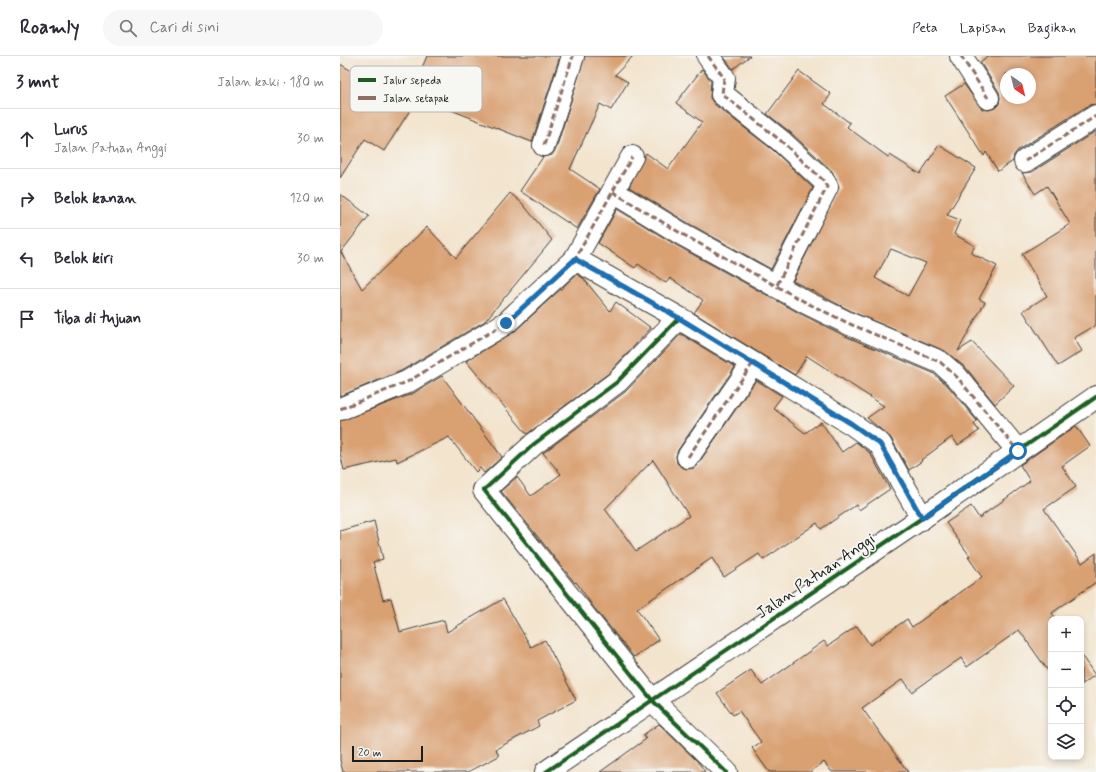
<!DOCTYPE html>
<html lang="id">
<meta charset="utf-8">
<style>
:root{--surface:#fff;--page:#f7f7f7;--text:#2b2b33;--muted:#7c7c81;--line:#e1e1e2}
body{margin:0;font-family:Mynerve,sans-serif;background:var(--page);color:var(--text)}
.controls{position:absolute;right:12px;bottom:12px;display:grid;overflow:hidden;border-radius:8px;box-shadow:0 2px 6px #0003}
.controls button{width:36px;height:36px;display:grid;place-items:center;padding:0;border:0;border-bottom:1px solid var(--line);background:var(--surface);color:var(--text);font:20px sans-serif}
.compass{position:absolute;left:660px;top:12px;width:36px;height:36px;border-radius:50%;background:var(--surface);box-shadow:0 2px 6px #0003;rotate:145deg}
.scale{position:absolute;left:12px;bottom:10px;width:71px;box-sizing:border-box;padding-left:4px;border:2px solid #1c1c1c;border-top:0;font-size:11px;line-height:14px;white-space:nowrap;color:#1c1c1c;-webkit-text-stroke:3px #f6f6f2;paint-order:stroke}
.stop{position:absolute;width:12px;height:12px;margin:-9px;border:3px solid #1f6fb2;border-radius:50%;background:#fff}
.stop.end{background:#1f6fb2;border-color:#fff;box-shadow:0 1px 4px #0008}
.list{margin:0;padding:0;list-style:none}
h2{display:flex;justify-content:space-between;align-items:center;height:52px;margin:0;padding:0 16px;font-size:17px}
h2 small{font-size:13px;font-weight:400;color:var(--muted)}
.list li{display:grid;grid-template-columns:26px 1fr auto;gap:12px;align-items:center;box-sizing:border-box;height:60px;padding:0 16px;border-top:1px solid var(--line)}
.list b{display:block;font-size:15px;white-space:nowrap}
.list p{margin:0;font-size:13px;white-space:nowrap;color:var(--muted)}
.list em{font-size:13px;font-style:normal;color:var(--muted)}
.icon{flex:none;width:22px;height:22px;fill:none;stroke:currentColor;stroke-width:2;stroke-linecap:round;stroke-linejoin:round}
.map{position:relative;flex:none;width:756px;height:716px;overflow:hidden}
header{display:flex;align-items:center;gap:24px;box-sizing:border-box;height:56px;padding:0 20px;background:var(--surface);border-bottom:1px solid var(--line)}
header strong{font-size:19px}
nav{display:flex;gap:22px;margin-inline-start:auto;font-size:14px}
.search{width:280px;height:36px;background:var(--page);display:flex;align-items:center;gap:10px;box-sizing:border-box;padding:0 14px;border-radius:22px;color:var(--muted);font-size:15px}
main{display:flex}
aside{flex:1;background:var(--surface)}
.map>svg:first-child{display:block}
.building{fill:#d9a072;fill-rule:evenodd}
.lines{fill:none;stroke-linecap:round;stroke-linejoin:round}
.minor-casing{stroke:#3c3a37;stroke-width:24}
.tertiary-casing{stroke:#3c3a37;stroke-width:24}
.minor{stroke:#fff;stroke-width:22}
.tertiary{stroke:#fff;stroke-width:22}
.quiet{stroke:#8d6e63;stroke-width:3;stroke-dasharray:6 3;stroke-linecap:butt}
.cycleway-casing{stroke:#f6f6f2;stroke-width:6}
.cycleway{stroke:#1b5e20;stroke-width:4}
.route{stroke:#1f6fb2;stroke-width:5}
.labels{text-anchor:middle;stroke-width:3.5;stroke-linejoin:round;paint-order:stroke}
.street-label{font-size:16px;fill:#1c1c1c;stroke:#f6f6f2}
.key{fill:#f6f6f2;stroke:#b5b5b2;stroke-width:1}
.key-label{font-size:11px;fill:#1c1c1c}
</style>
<header>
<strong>Roamly</strong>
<div class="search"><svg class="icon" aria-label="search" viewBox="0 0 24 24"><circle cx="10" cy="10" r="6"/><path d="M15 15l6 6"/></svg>Cari di sini</div>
<nav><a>Peta</a><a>Lapisan</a><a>Bagikan</a></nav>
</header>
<main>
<aside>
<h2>3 mnt<small>Jalan kaki · 180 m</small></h2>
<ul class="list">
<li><svg class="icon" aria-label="ahead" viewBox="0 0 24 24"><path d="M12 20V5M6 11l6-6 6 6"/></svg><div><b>Lurus</b><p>Jalan Patuan Anggi</p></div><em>30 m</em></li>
<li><svg class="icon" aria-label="right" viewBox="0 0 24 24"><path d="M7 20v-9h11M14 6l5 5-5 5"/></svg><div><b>Belok kanan</b></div><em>120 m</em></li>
<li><svg class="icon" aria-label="left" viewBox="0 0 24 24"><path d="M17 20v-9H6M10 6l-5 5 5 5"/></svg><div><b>Belok kiri</b></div><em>30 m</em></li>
<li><svg class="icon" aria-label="arrive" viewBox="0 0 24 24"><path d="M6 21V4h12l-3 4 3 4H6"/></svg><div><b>Tiba di tujuan</b></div></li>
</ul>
</aside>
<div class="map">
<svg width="756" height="716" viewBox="0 0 756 716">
<rect width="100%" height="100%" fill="#f6f6f2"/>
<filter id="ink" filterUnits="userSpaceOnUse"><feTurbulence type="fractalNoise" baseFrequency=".025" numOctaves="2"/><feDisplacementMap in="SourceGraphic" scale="8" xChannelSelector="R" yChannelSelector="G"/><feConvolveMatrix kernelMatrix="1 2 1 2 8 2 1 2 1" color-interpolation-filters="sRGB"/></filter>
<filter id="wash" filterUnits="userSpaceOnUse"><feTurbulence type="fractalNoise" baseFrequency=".012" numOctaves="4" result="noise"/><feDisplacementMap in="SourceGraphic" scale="16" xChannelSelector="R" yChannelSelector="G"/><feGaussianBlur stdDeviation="0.9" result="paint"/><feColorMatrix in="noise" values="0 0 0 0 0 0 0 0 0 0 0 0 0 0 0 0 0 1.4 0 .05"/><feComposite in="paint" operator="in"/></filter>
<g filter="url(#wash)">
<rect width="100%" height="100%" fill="#f3e4ce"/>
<g id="blocks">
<path class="building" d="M87,0H220L192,86L101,50L100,52L70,40Z
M245,0H293L275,19L288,26L271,54L260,48L230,113L260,133L237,173L180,135L203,101L212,99L216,93Z
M383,0H410L393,13Z
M648,0H756V48L749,49L678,94L674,99L673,105L658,115L646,96L644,100L605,40L624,28L642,53L649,54L655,52L659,48L660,42L659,36L640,6ZM666,18H690V42H666Z
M0,8L72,51L44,95L25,83L0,122Z
M362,13L371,25L370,42L374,48L433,94L473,132L431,213L348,167L289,131L306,97L328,113L362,66L336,47Z
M459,15L491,38L484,48L510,67L507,71L548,101L550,99L580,118L599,89L636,112L607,159L620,164L614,178L635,190L631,197L657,210L639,243L645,246L618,295L632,286L674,330L655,348L627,313L605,295L515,257L453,225L499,131L492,115L450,76L427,58ZM551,193L586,207L568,240L535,222Z
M756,75V269L734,282L742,295L718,310L683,255L707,240L682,198L730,168L707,130L695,138L682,117L692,116Z
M170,137L182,147L212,184L145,265L61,315L0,340V138L29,160L1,196L22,233L87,171L116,202Z
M277,153L336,189L461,258L505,280L593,317L608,330L637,365L634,368L639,375L618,389L612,381L581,404L582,405L569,414L551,382L527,362L544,350L467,300L455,319L354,257L363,244L330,222L326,227L298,208L295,212L258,187Z
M237,218L243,222L270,255L276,246L311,272L269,317L187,378L126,305L174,276Z
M341,278L395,311L338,394L336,400L337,407L341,411L347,413L354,412L358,408L416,324L442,340L433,352L465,377L481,366L502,396L516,386L530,397L550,433L519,454L516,449L481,473L477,467L423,504L419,498L384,521L372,502L297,553L319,584L294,601L252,549L236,526L235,527L161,435L177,421L191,440L221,418L203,397L285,336ZM313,404L349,460L296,495L265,453Z
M102,320L162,401L144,417L140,412L136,416L109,381L57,406L56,402L4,414L0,397V365L72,338Z
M736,370L750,390L722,410L736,431L704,453L742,507L756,497V526L712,557L716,563H711V619L679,574L627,611L621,602L572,636L563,623L522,652L568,716H492L484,706L470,716H429L412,692L421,686L399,655L393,659L377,637L411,614L422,629L484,585L488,590L517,570L530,589L567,563L572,571L642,521L628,501L630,500L606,467L631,450L639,462L690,425L680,409Z
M34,465L43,503L33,506L43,544L51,542L60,576L104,564L107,576L163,543L191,591L205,584L236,644L197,665L199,670L156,693L159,700L128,716H3L0,704V475Z
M741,599L755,619L741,629Z
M319,668L358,706L365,716H260L306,683L303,679Z"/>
</g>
</g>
<g filter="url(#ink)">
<use href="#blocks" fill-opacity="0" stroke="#3c3a37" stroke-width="1"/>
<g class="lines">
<defs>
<path id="minor" d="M368,0L384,22L382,38L441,85L483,124L487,131L437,229
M621,0L648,42
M204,89L233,0
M685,105L756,60
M273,136L342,178L467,247L510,268L600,306L617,321L678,395
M235,203L339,262L512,368L540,388L582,462
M339,262L277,326L194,388L144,434L312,644L386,716
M0,353L67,326L166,267L235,203L292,101
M348,401L413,307"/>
<path id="tertiary" d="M206,716L582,462L756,341"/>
</defs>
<use href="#minor" class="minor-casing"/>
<use href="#tertiary" class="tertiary-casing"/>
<use href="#minor" class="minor"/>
<use href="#tertiary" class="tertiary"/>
<path class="quiet" d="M368,0L384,22L382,38L441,85L483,124L487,131L437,229
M621,0L648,42
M204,89L233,0
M685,105L756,60
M273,136L342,178L467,247L510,268L600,306L617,321L678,395
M235,203L339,262L512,368L540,388L582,462
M0,353L67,326L166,267L235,203L292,101
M348,401L413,307"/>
<defs>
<path id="cycleway" d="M339,262L277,326L194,388L144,434L312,644L386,716
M206,716L582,462L756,341"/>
</defs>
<use href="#cycleway" class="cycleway-casing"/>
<use href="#cycleway" class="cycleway"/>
</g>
</g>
<g class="lines" filter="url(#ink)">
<path class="route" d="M166,267L235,203L339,262L512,368L540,388L582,462L678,395"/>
</g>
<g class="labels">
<g class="street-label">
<text transform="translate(475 519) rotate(-34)" y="6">Jalan Patuan Anggi</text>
</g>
</g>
<rect x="10" y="10" width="132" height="46" rx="6" class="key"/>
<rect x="18" y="22" width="18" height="4" fill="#1b5e20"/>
<rect x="18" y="40" width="18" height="4" fill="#8d6e63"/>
<g class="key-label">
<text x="43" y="28">Jalur sepeda</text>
<text x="43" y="46">Jalan setapak</text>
</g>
</svg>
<div class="controls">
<button>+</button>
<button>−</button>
<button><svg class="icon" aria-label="locate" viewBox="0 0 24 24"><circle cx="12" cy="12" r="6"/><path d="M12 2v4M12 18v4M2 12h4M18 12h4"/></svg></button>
<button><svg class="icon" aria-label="layers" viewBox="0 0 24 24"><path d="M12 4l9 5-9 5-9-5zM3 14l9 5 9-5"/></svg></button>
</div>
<svg class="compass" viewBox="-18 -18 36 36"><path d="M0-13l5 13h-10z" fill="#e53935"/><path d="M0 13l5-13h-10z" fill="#7c7c81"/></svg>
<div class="scale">20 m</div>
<div class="stop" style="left:678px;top:395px"></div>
<div class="stop end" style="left:166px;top:267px"></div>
</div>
</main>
